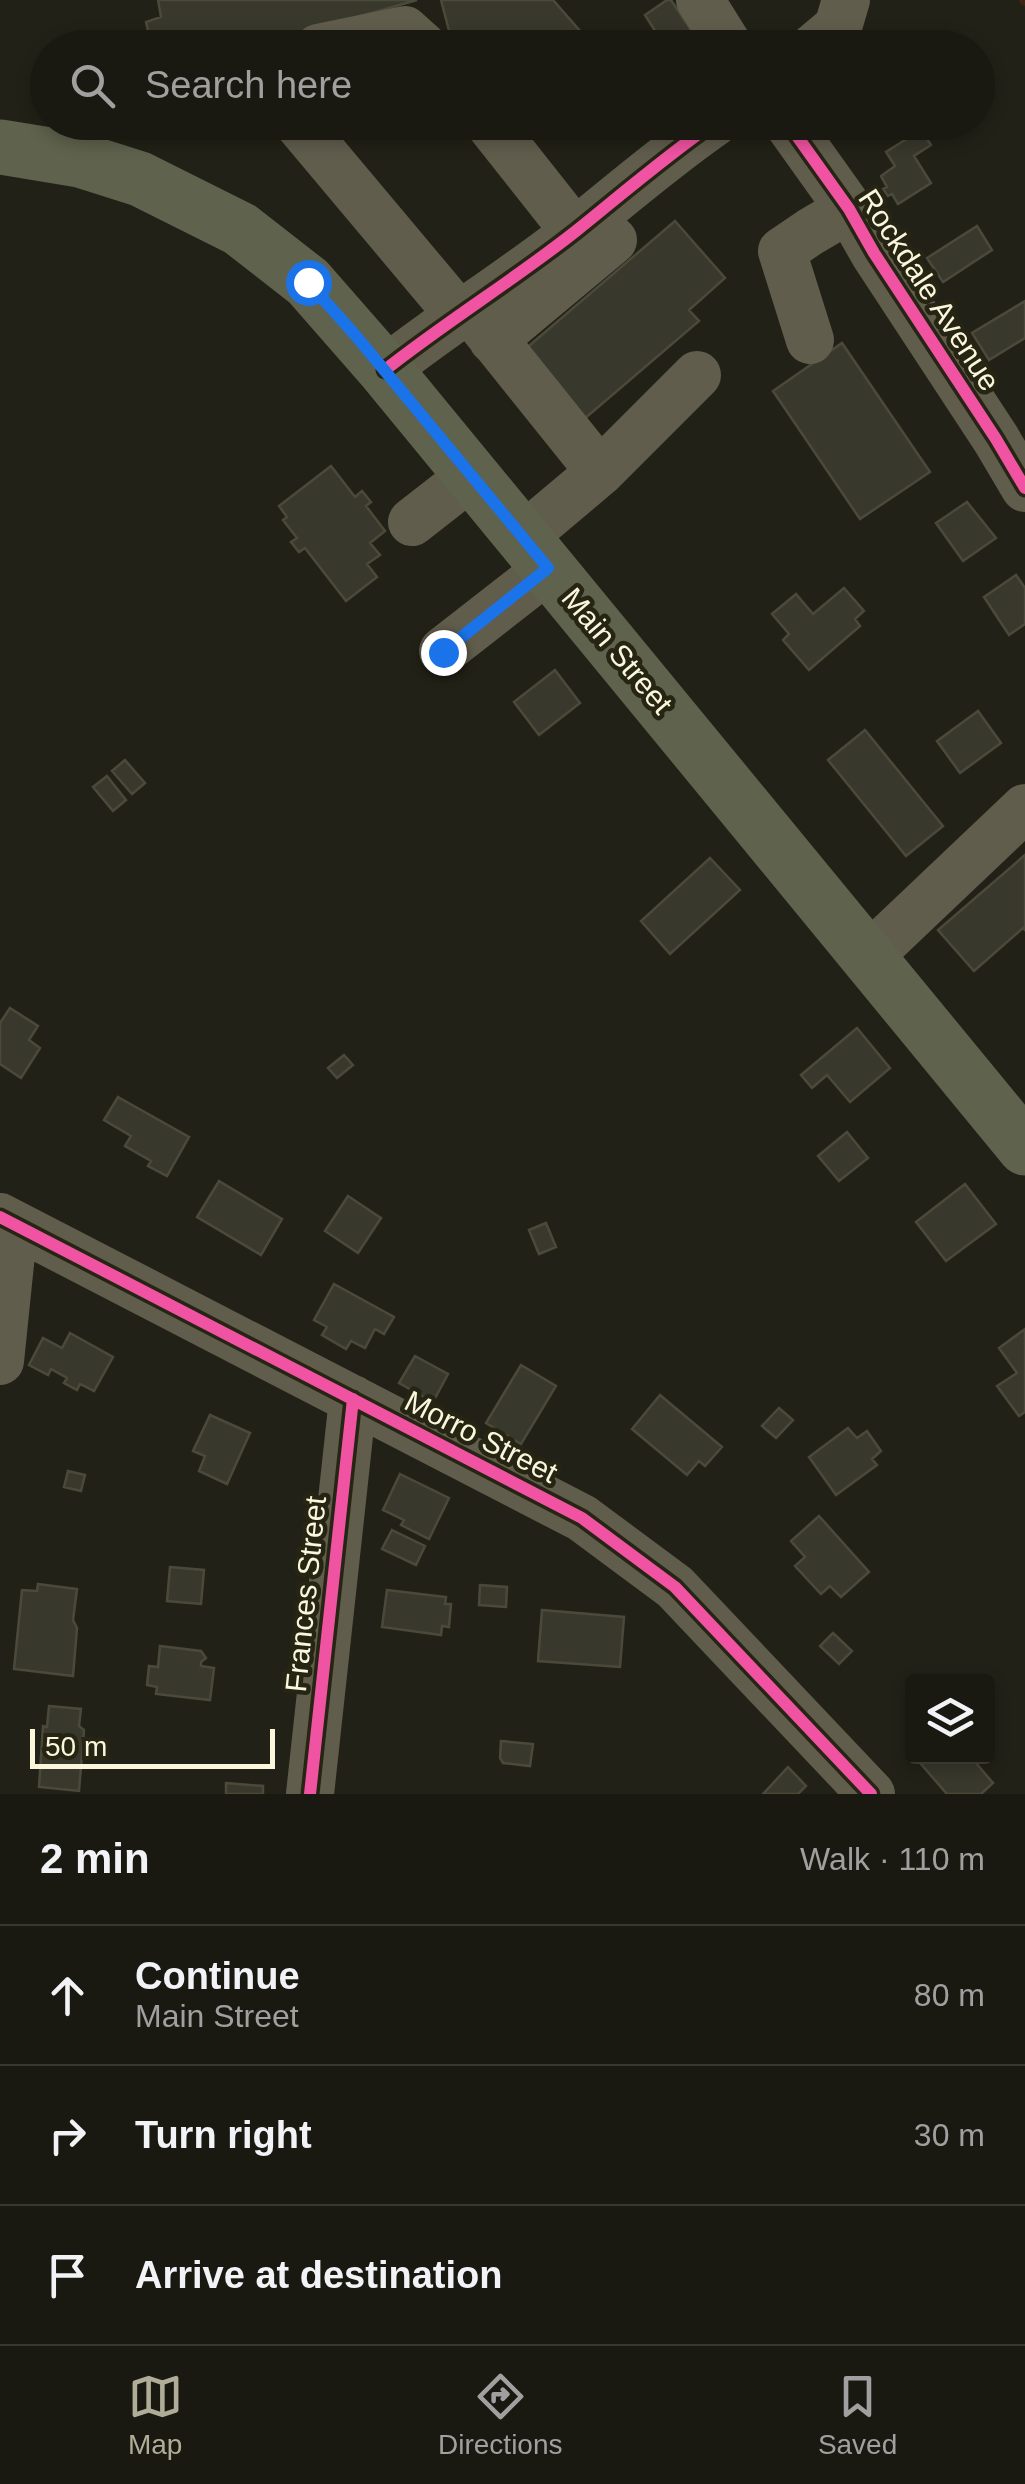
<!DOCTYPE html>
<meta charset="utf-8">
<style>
:root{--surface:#1a1911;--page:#23221a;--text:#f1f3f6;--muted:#9fa09f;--line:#383831;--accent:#afac97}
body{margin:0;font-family:Arial,sans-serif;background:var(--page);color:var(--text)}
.controls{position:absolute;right:30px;bottom:30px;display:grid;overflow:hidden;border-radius:10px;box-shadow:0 5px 15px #0003}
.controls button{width:90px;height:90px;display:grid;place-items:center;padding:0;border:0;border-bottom:2px solid var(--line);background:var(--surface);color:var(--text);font:50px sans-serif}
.scale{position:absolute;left:30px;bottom:25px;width:245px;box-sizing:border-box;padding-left:10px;border:5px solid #fbf7dc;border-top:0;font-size:28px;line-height:35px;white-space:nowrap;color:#fbf7dc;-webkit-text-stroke:8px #262513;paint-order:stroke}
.stop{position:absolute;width:30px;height:30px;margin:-22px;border:8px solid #1a73e8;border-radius:50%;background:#fff}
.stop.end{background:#1a73e8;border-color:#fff;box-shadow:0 2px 10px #0008}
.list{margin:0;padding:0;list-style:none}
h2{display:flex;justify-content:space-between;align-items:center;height:130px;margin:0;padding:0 40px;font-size:42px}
h2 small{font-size:32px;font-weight:400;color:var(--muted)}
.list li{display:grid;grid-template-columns:65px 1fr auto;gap:30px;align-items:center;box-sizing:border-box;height:140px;padding:0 40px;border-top:2px solid var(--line)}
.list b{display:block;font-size:38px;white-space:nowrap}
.list p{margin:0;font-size:32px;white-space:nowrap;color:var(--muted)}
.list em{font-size:32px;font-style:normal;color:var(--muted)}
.icon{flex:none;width:55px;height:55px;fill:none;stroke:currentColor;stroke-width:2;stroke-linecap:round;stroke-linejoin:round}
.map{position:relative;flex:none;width:1025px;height:1794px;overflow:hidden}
.search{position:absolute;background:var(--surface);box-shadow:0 5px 15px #0003;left:30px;right:30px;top:30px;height:110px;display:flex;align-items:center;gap:25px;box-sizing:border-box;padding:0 35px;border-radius:55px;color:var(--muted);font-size:38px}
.sheet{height:550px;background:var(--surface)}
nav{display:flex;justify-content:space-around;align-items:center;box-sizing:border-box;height:140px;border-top:2px solid var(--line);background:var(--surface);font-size:28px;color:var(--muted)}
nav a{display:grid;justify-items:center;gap:5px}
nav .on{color:var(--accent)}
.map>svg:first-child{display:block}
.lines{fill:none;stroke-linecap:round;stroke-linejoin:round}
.stream{stroke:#3e2412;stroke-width:10}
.building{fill:#39382c;stroke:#4b4a3a;stroke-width:2.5}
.minor{stroke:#615d4d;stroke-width:48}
.major{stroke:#5f624d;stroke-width:55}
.cycleway-casing{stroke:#262513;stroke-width:19}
.cycleway{stroke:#f153a3;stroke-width:12}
.route{stroke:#1a73e8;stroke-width:12}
.labels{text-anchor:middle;stroke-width:9;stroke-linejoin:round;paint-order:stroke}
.street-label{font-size:30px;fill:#fbf7dc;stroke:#262513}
</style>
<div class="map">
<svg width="1025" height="1794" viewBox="0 0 1025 1794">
<rect width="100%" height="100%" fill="#222117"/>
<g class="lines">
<path class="stream" d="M1024,0L1025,1"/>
</g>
<path class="building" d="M158,0H417L248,48H152L146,22L161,17Z
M441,0H553L595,48H494L482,34L452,42Z
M667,0H671L703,48H666L645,15Z
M921,130L931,145L914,156L931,183L898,204L892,194L888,196L883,189L887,187L881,176L895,166L886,152Z
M675,221L725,278L689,310L699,321L583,420L523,351Z
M977,226L992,250L943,282L927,258Z
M1025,301V338L989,360L972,333Z
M842,343L930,472L860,519L773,391Z
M331,466L355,497L362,491L371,502L366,506L385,531L370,543L380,555L367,564L377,577L346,601L305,548L299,552L291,542L297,538L283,520L287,517L279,506Z
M967,502L996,538L963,561L936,523Z
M1016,575L1025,588V624L1009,635L984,597Z
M844,588L864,611L855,619L860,626L809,670L783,640L789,634L772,614L796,594L813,614Z
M555,670L580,703L539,735L514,702Z
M978,711L1001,743L960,773L937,741Z
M865,730L943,826L906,856L828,760Z
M125,760L145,783L132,794L112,771Z
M107,776L126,800L113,811L93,787Z
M1025,855V930L1023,928L974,971L938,930Z
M710,858L740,890L670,954L641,921Z
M10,1008L38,1026L29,1040L40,1048L21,1078L0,1064V1023Z
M857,1028L890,1068L850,1102L827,1075L812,1088L801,1075Z
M344,1055L353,1065L337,1078L328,1068Z
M118,1097L189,1137L167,1176L148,1166L151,1161L125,1146L131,1136L104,1120Z
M847,1132L868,1158L839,1181L818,1156Z
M219,1181L282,1219L261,1255L197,1217Z
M965,1184L996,1224L946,1261L916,1222Z
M348,1196L381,1218L358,1253L325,1231Z
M546,1223L556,1247L539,1254L529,1230Z
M334,1284L394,1317L384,1334L375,1329L365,1348L351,1341L346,1349L322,1335L327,1327L314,1320Z
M1025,1329V1412L1019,1416L997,1386L1017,1373L999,1348Z
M70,1333L113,1357L94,1391L80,1384L77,1390L64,1383L67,1378L51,1369L48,1375L29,1365L43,1338L62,1348Z
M415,1356L448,1374L433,1402L399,1383Z
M521,1365L556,1386L521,1444L486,1423Z
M660,1395L722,1447L705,1466L699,1461L687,1475L632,1429Z
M779,1408L793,1420L776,1438L762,1426Z
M210,1415L250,1433L227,1484L199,1471L205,1456L193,1451Z
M848,1428L857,1438L867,1431L881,1451L872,1459L877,1465L836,1495L809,1457Z
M68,1471L85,1475L81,1491L64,1487Z
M400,1474L449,1498L429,1539L401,1525L404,1520L383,1510Z
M819,1516L869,1572L841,1597L830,1586L821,1594L795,1566L805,1557L791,1541Z
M392,1530L425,1546L416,1565L382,1549Z
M170,1567L204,1570L201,1604L167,1601Z
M38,1584L77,1589L73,1620L77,1628L73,1676L14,1669L22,1590L37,1591Z
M480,1585L507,1587L506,1607L479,1605Z
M387,1590L446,1597L445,1604H451L449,1627L442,1626L441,1635L382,1627Z
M542,1610L624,1617L620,1667L538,1661Z
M833,1633L852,1651L839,1664L820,1646Z
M160,1646L201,1651L206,1658L201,1662V1666L214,1668L210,1700L156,1694L157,1687L147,1685L149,1666L158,1667Z
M49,1706L81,1709L79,1726L84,1730L79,1791L39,1787L43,1726L47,1727Z
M501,1741L533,1744L530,1766L503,1763L500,1758Z
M914,1756H970L993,1783L981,1794H947Z
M788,1767L806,1786L798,1794H763Z
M226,1783L263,1786V1794H226Z"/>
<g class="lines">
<path class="minor" d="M700,0L730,48
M318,48L405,30L425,48
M813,48L838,27L846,0
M297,122L459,315
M488,122L575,232
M787,122L849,209L874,253L996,439L1025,488
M474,315L600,472
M493,340L613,240
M810,340L782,251L810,232L849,209
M385,370C447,321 514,280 576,231C622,194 666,156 715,122
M412,522L471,476
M523,537L600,472L697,375
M443,651L548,569
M868,957L1025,808
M0,1217L582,1518L675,1587L871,1794
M0,1361L14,1225
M310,1794L353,1399"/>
<path class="major" d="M0,147L80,160L140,179L240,229L308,282L385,370L1025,1148"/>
<defs>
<path id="cycleway" d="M787,122L849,209L874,253L996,439L1025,488
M385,370C447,321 514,280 576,231C622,194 666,156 715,122
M0,1217L582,1518L675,1587L871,1794
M310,1794L353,1399"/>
</defs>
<use href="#cycleway" class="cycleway-casing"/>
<use href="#cycleway" class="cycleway"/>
</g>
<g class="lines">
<path class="route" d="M308,282L356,336L548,568L443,652"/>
</g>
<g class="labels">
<g class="street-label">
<text transform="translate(929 290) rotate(57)" y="10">Rockdale Avenue</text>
<text transform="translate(617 651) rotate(50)" y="10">Main Street</text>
<text transform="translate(481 1437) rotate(27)" y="10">Morro Street</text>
<text transform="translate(306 1594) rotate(-84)" y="10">Frances Street</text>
</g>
</g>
</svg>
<div class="controls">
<button><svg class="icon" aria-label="layers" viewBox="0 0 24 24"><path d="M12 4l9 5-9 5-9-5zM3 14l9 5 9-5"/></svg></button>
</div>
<div class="scale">50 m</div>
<div class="stop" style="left:308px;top:282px"></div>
<div class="stop end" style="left:443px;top:652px"></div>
<div class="search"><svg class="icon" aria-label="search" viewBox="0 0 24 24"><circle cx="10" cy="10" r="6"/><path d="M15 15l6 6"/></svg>Search here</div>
</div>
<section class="sheet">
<h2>2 min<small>Walk · 110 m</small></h2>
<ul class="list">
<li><svg class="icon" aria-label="ahead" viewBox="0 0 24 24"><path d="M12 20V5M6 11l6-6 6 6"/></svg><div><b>Continue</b><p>Main Street</p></div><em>80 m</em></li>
<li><svg class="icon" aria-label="right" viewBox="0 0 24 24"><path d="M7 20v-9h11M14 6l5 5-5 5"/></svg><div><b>Turn right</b></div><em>30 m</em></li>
<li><svg class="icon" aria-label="arrive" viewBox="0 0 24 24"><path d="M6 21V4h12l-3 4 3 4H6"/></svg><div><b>Arrive at destination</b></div></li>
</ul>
</section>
<nav>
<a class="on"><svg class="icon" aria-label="map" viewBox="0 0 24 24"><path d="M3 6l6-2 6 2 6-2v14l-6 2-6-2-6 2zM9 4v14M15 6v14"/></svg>Map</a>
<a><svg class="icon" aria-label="directions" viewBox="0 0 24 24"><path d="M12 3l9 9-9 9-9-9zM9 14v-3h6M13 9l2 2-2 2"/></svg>Directions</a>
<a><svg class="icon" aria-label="saved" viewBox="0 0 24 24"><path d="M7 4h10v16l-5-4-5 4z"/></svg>Saved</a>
</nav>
